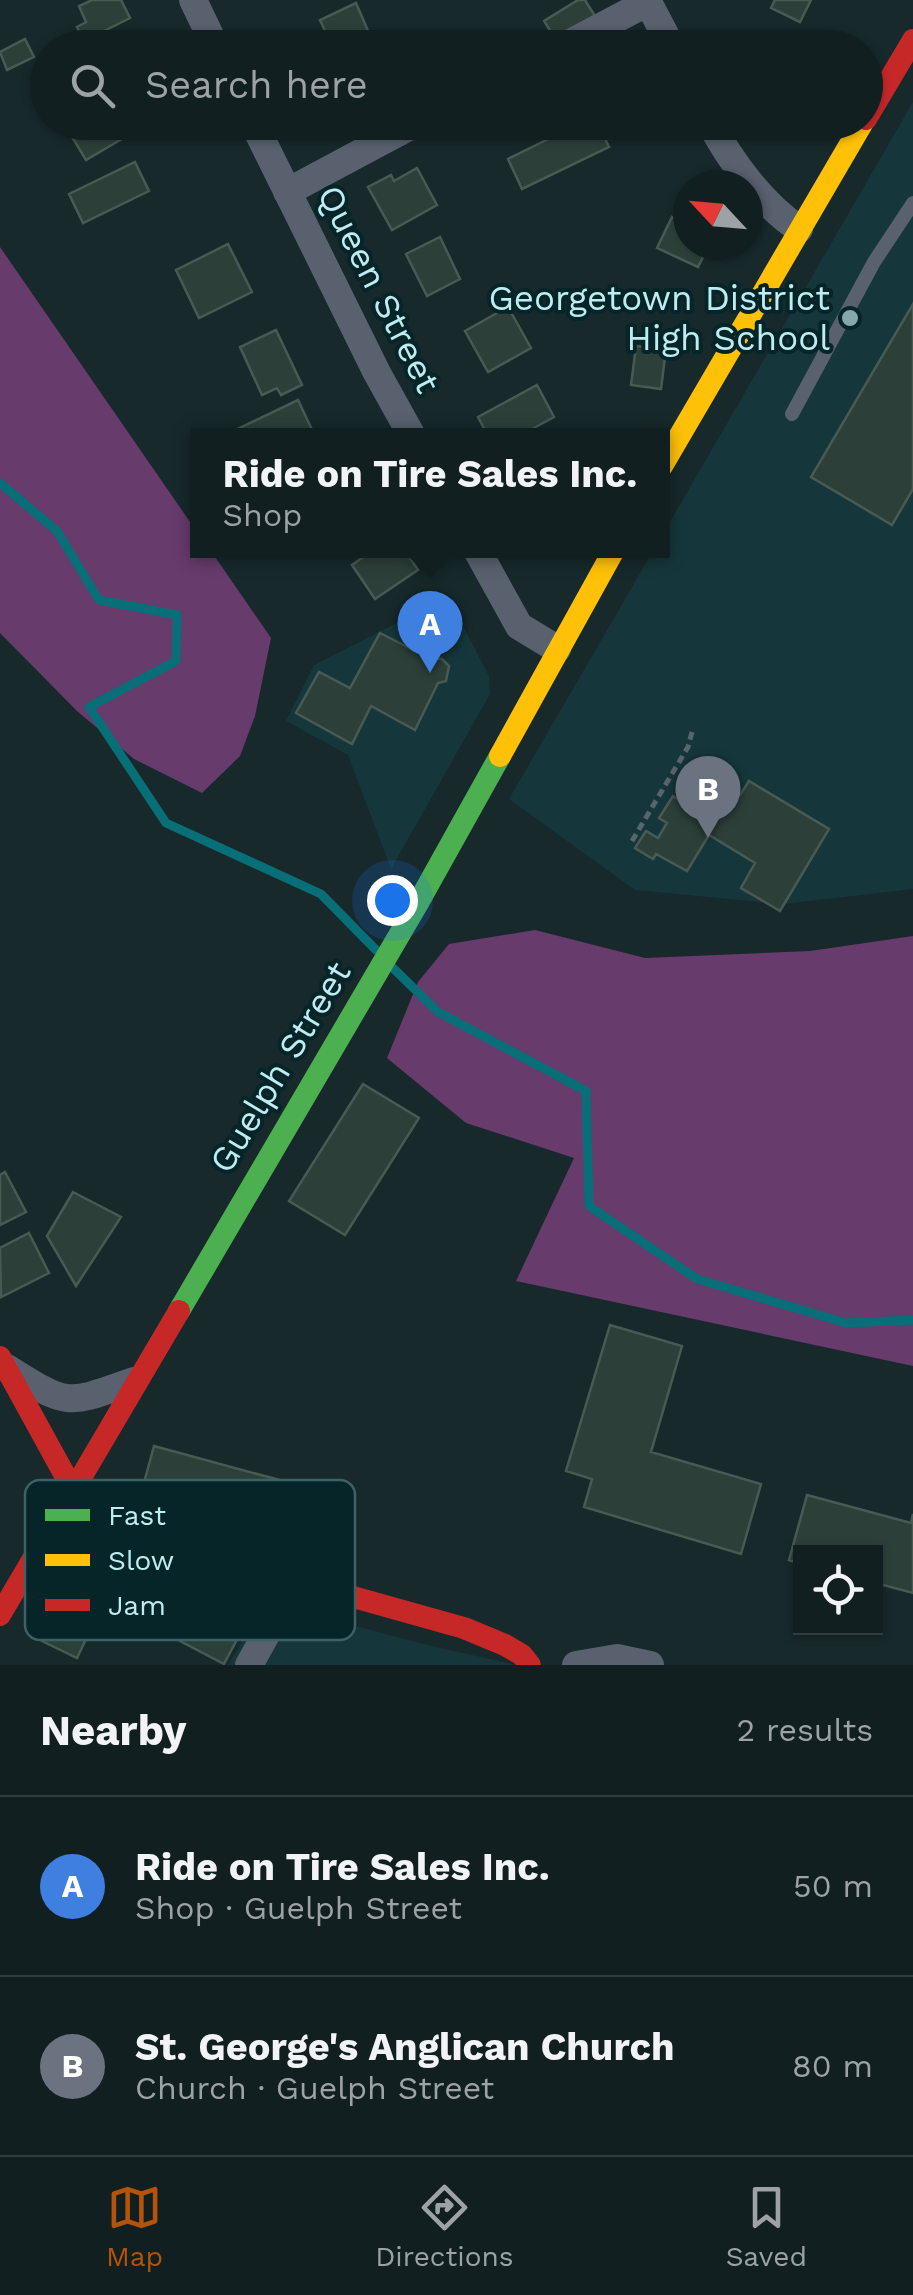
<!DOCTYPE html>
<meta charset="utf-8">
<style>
:root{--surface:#111f20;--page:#1e2c2d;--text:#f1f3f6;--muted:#9ca2a5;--line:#303d3e;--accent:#b45309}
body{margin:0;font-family:"Work Sans",sans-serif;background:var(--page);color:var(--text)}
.controls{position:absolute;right:30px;bottom:30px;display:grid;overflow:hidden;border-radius:0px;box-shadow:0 2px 8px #0004}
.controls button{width:90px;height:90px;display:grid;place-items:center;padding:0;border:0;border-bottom:2px solid var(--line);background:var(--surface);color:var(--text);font:50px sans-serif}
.compass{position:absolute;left:673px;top:170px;width:90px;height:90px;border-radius:50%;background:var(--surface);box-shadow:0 2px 8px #0004;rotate:296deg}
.you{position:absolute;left:392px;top:900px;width:35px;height:35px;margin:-25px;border:8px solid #fff;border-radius:50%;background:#1a73e8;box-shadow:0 0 0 15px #1a73e833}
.badge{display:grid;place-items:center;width:65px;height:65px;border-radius:50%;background:var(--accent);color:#fff;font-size:32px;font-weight:700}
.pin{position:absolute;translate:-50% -82px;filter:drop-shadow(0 2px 5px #0008)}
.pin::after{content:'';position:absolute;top:52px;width:35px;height:30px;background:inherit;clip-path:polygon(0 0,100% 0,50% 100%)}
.popup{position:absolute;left:190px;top:428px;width:480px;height:130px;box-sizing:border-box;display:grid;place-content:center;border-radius:0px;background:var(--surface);filter:drop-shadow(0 2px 8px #0005);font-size:32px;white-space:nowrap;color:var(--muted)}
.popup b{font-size:38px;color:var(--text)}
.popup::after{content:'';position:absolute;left:50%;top:100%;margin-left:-20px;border:20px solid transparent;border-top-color:var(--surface)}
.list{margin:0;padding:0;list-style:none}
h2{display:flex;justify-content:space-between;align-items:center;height:130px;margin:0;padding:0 40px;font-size:42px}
h2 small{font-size:32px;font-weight:400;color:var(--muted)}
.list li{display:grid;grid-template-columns:65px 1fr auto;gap:30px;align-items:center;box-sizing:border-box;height:180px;padding:0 40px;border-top:2px solid var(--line)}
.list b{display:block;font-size:38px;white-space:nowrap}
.list p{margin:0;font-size:32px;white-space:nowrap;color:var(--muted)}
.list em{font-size:32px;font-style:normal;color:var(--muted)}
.icon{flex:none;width:55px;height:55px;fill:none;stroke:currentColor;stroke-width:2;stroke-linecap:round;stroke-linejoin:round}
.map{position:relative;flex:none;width:913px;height:1665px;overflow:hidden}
.search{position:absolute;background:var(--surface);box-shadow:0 2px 8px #0004;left:30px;right:30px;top:30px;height:110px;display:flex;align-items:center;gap:25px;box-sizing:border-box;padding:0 35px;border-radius:55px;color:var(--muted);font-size:38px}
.sheet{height:490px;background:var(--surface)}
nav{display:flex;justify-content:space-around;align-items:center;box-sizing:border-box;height:140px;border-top:2px solid var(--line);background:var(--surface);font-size:28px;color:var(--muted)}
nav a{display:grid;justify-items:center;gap:5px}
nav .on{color:var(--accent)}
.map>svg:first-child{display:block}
.built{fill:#15373b}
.forest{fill:#673b6c}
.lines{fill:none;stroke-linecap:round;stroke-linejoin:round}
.stream{stroke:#086e78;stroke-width:9}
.building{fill:#2c4039;stroke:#485a52;stroke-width:2.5}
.path{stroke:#59646c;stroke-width:5;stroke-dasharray:8 5;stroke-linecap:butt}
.lane{stroke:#59616f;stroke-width:14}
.street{stroke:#59616f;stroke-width:28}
.fast{stroke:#4caf50;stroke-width:22}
.slow{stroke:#ffc107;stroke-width:22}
.jam{stroke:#c62828;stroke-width:22}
.poi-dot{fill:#84a8ac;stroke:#052529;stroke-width:4}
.labels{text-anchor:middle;stroke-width:8;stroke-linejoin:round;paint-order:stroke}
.street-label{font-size:35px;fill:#bfecf1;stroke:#052529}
.poi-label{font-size:35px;fill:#bfecf1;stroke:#052529;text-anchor:end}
.key{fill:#052529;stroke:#3d6165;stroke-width:2.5}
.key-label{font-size:28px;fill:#bfecf1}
</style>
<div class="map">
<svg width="913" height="1665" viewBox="0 0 913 1665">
<rect width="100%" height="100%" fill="#17292b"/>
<path class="built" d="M913,102V889L783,904L635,890L509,799L653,551L662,550L663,534Z
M448,597L489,676L490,694L391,869L348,755L286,721L314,665Z
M266,1602L427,1645L517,1665H228Z"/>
<path class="forest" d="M0,247L197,532L198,550L211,551L271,638L255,716L240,756L202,793L134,759L77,711L0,633Z
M535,930L645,958L810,951L913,936V1366L516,1281L574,1158L466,1123L387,1058L418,982L449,944Z"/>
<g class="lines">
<path class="stream" d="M0,483L57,531L99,600L177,615L176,661L89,707L166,823L321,894L376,950
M393,968L438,1012L586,1091L589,1206L697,1279L846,1323L913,1320"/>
</g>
<path class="building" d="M92,0H121L130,18L84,41L77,27L86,22L79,6Z
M578,0H585L595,16L556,40L544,21Z
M775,0H811L800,22L771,8Z
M356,3L369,33L333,48L320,20Z
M25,39L34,57L7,70L0,52Z
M63,122H139L142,127L86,160Z
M583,122H597L609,147L522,189L508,159Z
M135,162L149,191L83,223L69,194Z
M417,168L437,205L392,230L368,187L391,175L394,181Z
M672,217L688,225V245H709L698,267L657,248Z
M440,237L460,279L427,296L406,254Z
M228,244L252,292L199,318L176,270Z
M913,304V489L892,525L811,477Z
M508,307L531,348L488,372L465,331Z
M276,330L302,385L281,395L277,388L262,395L240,347Z
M636,346L666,349L661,389L631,385Z
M537,385L554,417L519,436H488L478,417Z
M298,400L315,436H233L231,432Z
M373,550H405L418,570L375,599L352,565Z
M380,633L427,657L442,659L449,666L446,681L438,683L415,730L371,706L352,744L296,713L319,672L350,688Z
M711,764L736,779L730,788L740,795L749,781L829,829L780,911L741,888L755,863L709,835L687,871L656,854L653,859L635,848L646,831L658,838L667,823L659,818L673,796L679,800L682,795L676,792L688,772L694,776L701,765L708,769Z
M363,1084L419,1118L345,1235L289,1201Z
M5,1172L26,1212L0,1225V1175Z
M73,1192L121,1217L76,1286L47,1236Z
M29,1233L49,1273L1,1297L0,1248Z
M610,1325L682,1346L651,1452L761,1484L741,1554L584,1507L592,1479L566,1471Z
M154,1446L283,1481L271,1525L142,1490Z
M807,1495L911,1523L913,1514V1593L876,1583V1552H800V1563L789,1560Z
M75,1572L110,1589L77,1658L42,1641Z
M182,1580L250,1615L224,1664L157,1629Z"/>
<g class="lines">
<path class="path" d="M632,841L688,747L692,732"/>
<path class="lane" d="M792,414L874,262L913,203"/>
<path class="street" d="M193,0L216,48
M647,0L672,48
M561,48L648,2
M253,122L377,373L412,436
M710,122C730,161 763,205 799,229
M287,192L418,122
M477,550L519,626L557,649
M7,1368C69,1407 66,1405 134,1381
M249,1665L296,1581
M576,1665L617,1658L650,1665"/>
<path class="fast" d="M179,1311L418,903L500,756"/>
<path class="slow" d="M662,466L863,122
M500,756L614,550"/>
<path class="jam" d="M866,119L913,40
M0,1357L73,1490L115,1523L296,1581L464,1628L505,1645L522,1655L530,1665
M0,1615L179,1311"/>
</g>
<circle class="poi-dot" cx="850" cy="318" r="10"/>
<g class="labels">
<g class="street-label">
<text transform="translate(379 289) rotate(63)" y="12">Queen Street</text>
<text transform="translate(280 1067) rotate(-59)" y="12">Guelph Street</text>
</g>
<g class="poi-label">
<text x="830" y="310">Georgetown District<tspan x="830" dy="40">High School</tspan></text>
</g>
</g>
<rect x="25" y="1480" width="330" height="160" rx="15" class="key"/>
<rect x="45" y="1509" width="45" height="12" fill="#4caf50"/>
<rect x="45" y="1554" width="45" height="12" fill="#ffc107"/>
<rect x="45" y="1599" width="45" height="12" fill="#c62828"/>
<g class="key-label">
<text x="108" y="1525">Fast</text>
<text x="108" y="1570">Slow</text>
<text x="108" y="1615">Jam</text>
</g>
</svg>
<div class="controls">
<button><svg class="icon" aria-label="locate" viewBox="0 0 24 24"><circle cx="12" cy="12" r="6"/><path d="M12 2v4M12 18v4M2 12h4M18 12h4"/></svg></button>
</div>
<svg class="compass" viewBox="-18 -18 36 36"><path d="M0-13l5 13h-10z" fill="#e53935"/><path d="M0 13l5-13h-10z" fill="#9ca2a5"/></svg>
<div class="you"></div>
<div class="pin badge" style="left:430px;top:673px;background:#3f7fe0">A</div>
<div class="popup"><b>Ride on Tire Sales Inc.</b>Shop</div>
<div class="pin badge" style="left:708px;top:838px;background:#6b7280">B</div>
<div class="search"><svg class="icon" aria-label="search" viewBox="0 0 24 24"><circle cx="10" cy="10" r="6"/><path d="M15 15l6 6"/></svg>Search here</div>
</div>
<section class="sheet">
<h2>Nearby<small>2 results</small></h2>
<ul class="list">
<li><span class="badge" style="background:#3f7fe0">A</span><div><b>Ride on Tire Sales Inc.</b><p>Shop · Guelph Street</p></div><em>50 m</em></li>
<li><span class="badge" style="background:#6b7280">B</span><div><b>St. George's Anglican Church</b><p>Church · Guelph Street</p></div><em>80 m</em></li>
</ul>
</section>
<nav>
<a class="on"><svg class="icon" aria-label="map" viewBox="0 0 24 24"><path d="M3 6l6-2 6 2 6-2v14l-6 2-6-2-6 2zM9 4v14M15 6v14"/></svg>Map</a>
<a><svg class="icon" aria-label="directions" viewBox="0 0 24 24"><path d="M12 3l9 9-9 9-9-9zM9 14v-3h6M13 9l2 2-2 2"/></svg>Directions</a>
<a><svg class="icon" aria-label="saved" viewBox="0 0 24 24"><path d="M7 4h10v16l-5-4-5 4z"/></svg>Saved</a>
</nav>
